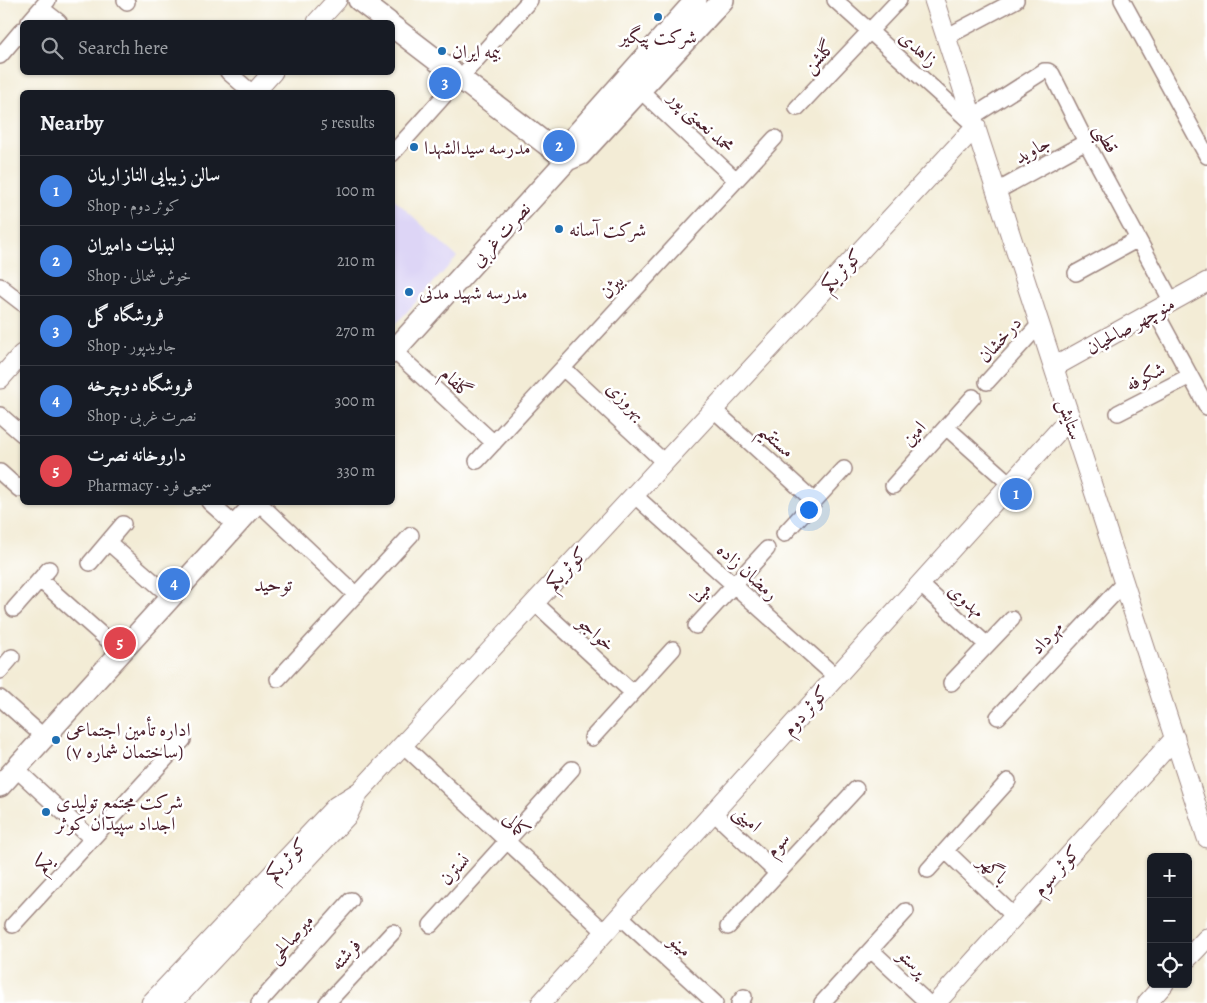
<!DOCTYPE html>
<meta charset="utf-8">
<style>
:root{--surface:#171b24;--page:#20242c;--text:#f1f3f6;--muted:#9ea1a6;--line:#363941;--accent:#1a73e8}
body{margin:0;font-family:Alegreya,Amiri,serif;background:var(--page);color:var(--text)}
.controls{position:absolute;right:15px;bottom:15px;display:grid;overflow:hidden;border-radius:8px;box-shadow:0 1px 4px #0004}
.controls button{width:45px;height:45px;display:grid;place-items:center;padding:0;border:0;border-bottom:1px solid var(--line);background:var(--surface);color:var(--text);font:25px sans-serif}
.you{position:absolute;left:808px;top:509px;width:18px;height:18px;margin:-12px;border:4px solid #fff;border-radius:50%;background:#1a73e8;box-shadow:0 0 0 8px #1a73e833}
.badge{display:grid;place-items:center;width:32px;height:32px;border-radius:50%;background:var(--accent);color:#fff;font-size:16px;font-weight:700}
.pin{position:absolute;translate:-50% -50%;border:2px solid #fff;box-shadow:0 1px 5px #0006}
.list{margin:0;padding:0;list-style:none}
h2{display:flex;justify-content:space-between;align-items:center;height:65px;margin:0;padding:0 20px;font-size:21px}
h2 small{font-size:16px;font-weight:400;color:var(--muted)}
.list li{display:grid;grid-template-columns:32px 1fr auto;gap:15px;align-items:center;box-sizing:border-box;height:70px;padding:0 20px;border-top:1px solid var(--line)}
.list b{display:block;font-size:19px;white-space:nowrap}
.list p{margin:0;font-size:16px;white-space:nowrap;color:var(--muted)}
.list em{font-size:16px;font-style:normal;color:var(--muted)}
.icon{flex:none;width:28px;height:28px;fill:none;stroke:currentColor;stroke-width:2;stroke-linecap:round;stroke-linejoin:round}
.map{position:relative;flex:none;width:1207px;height:1003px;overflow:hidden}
.search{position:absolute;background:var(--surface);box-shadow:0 1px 4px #0004;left:20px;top:20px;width:375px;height:55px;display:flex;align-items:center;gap:12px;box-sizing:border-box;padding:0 18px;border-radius:8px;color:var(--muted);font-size:19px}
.panel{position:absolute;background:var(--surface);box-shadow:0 1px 4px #0004;left:20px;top:90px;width:375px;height:415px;border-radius:8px}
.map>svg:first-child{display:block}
.built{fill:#ddd5f6}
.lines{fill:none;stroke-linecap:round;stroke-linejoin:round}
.minor-casing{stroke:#9e8680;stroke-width:18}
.tertiary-casing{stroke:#9e8680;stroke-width:21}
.secondary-casing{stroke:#9e8680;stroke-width:24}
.minor{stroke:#fff;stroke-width:15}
.tertiary{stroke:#fff;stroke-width:19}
.secondary{stroke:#fff;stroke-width:21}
.poi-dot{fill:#1f6fb2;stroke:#fff;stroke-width:2}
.labels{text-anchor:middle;stroke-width:5;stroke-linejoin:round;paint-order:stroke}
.poi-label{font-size:19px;fill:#4a1f2b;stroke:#fff;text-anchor:start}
.street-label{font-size:19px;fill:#4a1f2b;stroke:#fff}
.neighbourhood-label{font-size:20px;fill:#4a1f2b;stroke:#fff}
</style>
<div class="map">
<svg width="1207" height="1003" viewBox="0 0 1207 1003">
<rect width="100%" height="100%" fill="#fff"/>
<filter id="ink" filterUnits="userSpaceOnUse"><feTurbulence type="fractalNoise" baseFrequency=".02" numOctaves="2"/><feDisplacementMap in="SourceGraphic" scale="10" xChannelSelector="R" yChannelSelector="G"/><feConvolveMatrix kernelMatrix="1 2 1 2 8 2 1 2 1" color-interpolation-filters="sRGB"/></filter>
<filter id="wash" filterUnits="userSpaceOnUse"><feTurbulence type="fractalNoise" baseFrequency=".0096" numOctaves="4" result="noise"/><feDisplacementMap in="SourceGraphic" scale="20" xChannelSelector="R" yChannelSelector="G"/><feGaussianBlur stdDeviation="1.12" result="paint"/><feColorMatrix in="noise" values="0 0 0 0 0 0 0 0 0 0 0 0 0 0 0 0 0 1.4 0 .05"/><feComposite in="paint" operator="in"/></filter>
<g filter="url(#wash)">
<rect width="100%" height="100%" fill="#f3ecd6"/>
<path class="built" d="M393,198L457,257L393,327Z"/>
</g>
<g filter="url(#ink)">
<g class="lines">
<defs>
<path id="minor" d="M125,0L127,2
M835,0L975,126
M1122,0L1207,156
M41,8L59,22
M29,22L48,0
M946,37L1016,0
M0,56L22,30
M228,72L251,92
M641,91L736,180
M797,108L899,0
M972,117L1044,71H1048L1052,74L1086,142L1172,302
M392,154L530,0
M997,191L1086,142
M1076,273L1138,239
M0,286L22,303
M1155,311L1207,407
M394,351L494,443
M563,368L664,462
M987,382L1040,324
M713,409L814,501
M1118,413L1190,376
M0,415L22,434
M946,427L1010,484
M477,461L775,138
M0,472L19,489L22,486
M893,486L973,397
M634,495L836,677
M209,502L236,526
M258,502L356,595
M784,534L844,469
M108,542L171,597
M90,563L123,524
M40,580L121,652
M920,584L987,645
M534,602L633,693
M14,609L49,569
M696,626L767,549
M0,671L12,657
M278,679L411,535
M951,683L1012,619
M0,698L44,737
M998,717L1123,584
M592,738L673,649
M403,745L605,932
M16,769L92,839
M713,812L777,873
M946,851L1014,916
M928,870L1008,781
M620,916L715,1003
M13,925L183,740
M431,925L572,769
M728,927L856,789
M871,950L928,1003
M259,1003L351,900
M327,1003L393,932
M739,1003L744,997
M822,1003L906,911"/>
<path id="tertiary" d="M934,0L1207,838
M317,22L337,0
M255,92L273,72
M1054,367L1207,282
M0,379L22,354
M1188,958L1207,938
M151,1003L336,806L360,791L976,126
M172,1003L348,815L359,792
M541,1003L1070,418
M936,1003L1175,738
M1147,1003L1164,984"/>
<path id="secondary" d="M359,0L388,22
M392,26L567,160
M567,160L569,143L696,0
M392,353L567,160L581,154L723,0
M0,786L257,502"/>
</defs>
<use href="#minor" class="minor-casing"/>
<use href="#tertiary" class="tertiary-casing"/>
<use href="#secondary" class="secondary-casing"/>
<use href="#minor" class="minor"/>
<use href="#tertiary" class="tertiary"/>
<use href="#secondary" class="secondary"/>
</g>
</g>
<g class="poi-dot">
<circle cx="658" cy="17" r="5"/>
<circle cx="442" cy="51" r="5"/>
<circle cx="414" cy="147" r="5"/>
<circle cx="559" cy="229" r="5"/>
<circle cx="409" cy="292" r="5"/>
<circle cx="56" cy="740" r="5"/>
<circle cx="46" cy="812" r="5"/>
</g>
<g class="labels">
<g class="poi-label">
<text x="658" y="43" text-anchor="middle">شرکت پیگیر</text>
<text x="452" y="58">بیمه ایران</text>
<text x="424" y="154">مدرسه سیدالشهدا</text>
<text x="569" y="236">شرکت آسانه</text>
<text x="419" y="299">مدرسه شهید مدنی</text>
<text x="66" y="736">اداره تأمین اجتماعی<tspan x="66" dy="22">(ساختمان شماره ۷)</tspan></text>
<text x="56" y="808">شرکت مجتمع تولیدی<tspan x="56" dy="22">اجداد سپیدان کوثر</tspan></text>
</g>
<g class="street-label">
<text transform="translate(919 48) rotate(42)" y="7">زاهدی</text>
<text transform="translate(818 56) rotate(-47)" y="7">گلشن</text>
<text transform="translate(702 121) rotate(43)" y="7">محمد نعمتی پور</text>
<text transform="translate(1107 138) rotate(62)" y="7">قطبی</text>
<text transform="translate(1032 149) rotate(-29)" y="7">جاوید</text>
<text transform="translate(500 234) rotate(-48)" y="7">نصرت غربی</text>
<text transform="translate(841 270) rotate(-47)" y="7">کوثر یکم</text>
<text transform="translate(611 286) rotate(-47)" y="7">بیژن</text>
<text transform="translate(1130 325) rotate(-29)" y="7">منوچهر صالحیان</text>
<text transform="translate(999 339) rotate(-48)" y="7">درخشان</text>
<text transform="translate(1145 376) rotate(-27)" y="7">شکوفه</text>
<text transform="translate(457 382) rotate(43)" y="7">گلفام</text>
<text transform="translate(627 400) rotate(43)" y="7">بهروزی</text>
<text transform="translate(1071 419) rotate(72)" y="7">ستایش</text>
<text transform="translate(913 433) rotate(-48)" y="7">امین</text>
<text transform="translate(777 440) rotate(42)" y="7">مستقیم</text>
<text transform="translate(566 568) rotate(-47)" y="7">کوثر یکم</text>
<text transform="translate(748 571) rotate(42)" y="7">رمضان زاده</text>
<text transform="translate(700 592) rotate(-47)" y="7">مینا</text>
<text transform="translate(967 600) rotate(42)" y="7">مهدوی</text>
<text transform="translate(597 633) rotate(42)" y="7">خواجو</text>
<text transform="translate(1046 637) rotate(-47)" y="7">مهرداد</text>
<text transform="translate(805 710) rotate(-48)" y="7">کوثر دوم</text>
<text transform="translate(748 818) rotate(43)" y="7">امینی</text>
<text transform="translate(517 824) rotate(43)" y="7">کمالی</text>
<text transform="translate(777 844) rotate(-47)" y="7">سوم</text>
<text transform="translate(286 859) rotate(-47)" y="7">کوثر یکم</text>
<text transform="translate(43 863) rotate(-48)" y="7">یکم</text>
<text transform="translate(454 869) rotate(-48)" y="7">نسترن</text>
<text transform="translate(994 869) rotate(44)" y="7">باگهر</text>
<text transform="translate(1056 870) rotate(-48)" y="7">کوثر سوم</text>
<text transform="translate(290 938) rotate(-48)" y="7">میرصالحی</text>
<text transform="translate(681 945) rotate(43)" y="7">مینو</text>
<text transform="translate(345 954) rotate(-47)" y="7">فرشته</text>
<text transform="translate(913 962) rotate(43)" y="7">پرستو</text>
</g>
<g class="neighbourhood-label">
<text x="273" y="591">توحید</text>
</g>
</g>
</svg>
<div class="controls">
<button>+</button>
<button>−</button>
<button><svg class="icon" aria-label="locate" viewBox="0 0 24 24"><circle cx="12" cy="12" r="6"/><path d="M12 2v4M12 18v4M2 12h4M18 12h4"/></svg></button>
</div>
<div class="you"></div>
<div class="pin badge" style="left:1016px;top:494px;background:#3f7fe0">1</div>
<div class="pin badge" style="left:559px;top:146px;background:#3f7fe0">2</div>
<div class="pin badge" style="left:445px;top:83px;background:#3f7fe0">3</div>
<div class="pin badge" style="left:174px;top:584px;background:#3f7fe0">4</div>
<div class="pin badge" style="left:120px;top:643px;background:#e0444e">5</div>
<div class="search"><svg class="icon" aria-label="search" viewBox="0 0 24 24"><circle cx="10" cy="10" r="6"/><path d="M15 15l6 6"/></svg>Search here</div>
<section class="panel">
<h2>Nearby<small>5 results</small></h2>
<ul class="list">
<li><span class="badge" style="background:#3f7fe0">1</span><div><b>سالن زیبایی الناز اریان</b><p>Shop · کوثر دوم</p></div><em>100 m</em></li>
<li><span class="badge" style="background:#3f7fe0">2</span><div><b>لبنیات دامیران</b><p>Shop · خوش شمالی</p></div><em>210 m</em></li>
<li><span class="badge" style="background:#3f7fe0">3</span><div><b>فروشگاه گل</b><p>Shop · جاویدپور</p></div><em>270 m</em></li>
<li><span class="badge" style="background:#3f7fe0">4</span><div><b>فروشگاه دوچرخه</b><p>Shop · نصرت غربی</p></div><em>300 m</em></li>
<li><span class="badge" style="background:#e0444e">5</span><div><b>داروخانه نصرت</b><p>Pharmacy · سمیعی فرد</p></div><em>330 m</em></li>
</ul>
</section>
</div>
